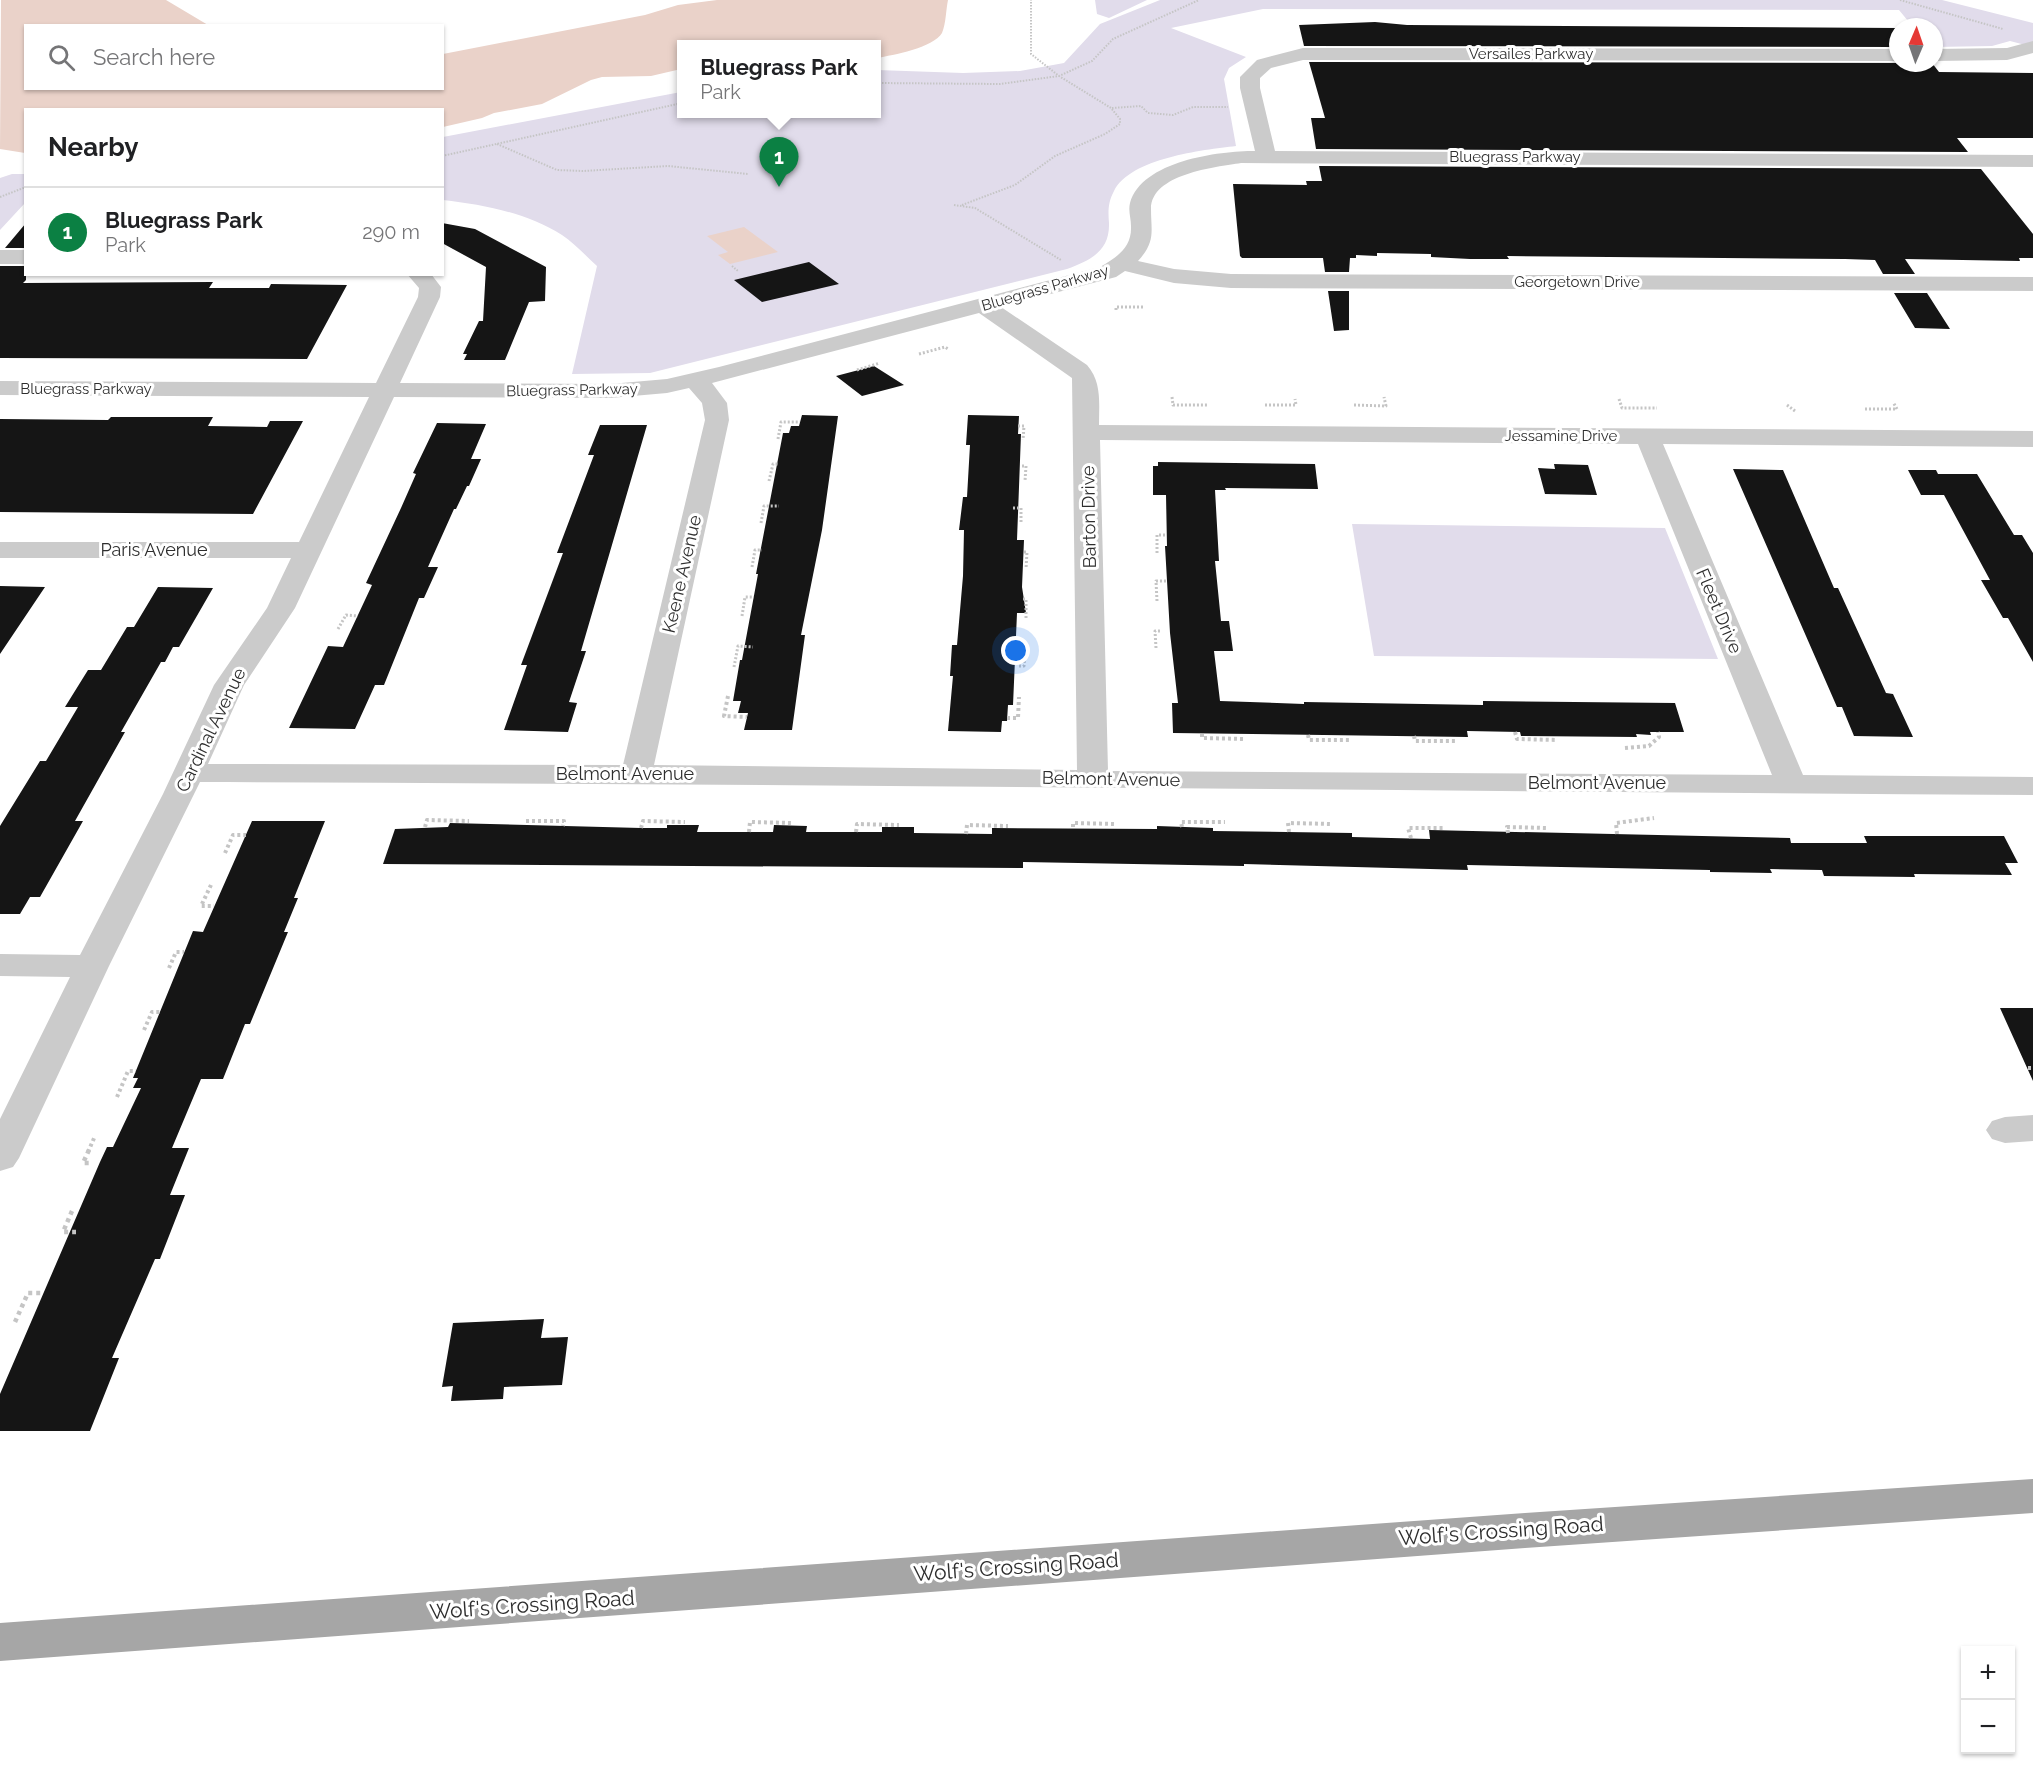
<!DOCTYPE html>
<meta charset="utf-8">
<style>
:root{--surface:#fff;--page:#f2f2f2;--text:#202124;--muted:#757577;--line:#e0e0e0;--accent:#0b8043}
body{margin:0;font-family:Raleway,sans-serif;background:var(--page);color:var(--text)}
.controls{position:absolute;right:18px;bottom:18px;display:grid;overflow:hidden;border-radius:0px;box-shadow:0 2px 4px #0004}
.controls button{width:54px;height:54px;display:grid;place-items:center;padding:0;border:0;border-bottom:2px solid var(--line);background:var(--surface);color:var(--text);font:30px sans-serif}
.compass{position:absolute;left:1889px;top:18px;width:54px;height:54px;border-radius:50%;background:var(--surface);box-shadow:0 2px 4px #0004;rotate:2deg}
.you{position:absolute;left:1016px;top:651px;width:21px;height:21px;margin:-15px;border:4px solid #fff;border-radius:50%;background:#1a73e8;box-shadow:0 0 0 9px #1a73e833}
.badge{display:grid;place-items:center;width:39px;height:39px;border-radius:50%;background:var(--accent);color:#fff;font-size:20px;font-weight:700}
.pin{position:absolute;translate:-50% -50px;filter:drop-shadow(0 2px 3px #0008)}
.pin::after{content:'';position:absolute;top:32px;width:21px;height:18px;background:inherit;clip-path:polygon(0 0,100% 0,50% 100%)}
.popup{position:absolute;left:677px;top:40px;width:204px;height:78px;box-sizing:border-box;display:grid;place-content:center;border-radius:0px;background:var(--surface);filter:drop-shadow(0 2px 4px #0005);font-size:20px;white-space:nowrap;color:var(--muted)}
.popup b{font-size:22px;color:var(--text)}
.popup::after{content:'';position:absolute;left:50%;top:100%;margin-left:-12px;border:12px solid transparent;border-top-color:var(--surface)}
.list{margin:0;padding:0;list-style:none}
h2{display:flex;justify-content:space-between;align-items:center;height:78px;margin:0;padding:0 24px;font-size:26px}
h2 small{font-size:20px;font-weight:400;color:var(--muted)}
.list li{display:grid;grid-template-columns:39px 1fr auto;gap:18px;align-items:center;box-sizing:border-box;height:90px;padding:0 24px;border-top:2px solid var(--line)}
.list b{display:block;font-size:22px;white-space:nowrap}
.list p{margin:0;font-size:20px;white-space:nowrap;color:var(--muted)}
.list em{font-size:20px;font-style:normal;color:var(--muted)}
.icon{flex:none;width:33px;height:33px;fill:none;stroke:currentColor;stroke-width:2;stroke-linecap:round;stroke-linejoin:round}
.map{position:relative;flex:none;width:2033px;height:1772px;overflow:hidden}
.search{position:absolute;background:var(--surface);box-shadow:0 2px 4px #0004;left:24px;top:24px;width:420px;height:66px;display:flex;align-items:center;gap:15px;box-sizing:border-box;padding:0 21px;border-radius:0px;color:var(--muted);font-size:22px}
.panel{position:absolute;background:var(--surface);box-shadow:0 2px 4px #0004;left:24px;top:108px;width:420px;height:168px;border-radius:0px}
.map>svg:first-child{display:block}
.green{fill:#e1dceb}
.water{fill:#ead2c9}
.building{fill:#151515}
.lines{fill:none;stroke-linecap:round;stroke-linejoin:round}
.path-far3{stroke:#c5c5c5;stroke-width:2;stroke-dasharray:1.5 1.5;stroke-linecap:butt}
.path-far2{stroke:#c5c5c5;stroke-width:3;stroke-dasharray:2 2;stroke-linecap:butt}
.path-far1{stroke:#c5c5c5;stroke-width:4;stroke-dasharray:3 3;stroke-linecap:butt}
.path{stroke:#c5c5c5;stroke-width:4.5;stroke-dasharray:4 4;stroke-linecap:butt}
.minor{fill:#cbcbcb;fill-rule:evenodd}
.major{fill:#a6a6a6;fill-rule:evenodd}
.labels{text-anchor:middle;stroke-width:6;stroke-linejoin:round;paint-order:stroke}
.far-street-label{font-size:15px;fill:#2e2e2e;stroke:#fff}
.street-label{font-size:18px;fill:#2e2e2e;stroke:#fff}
.near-street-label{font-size:21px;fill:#2e2e2e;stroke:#fff}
</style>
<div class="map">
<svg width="2033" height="1772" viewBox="0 0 2033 1772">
<rect width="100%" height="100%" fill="#fff"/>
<path class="green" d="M1095,0H1147L1109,18L1097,14Z
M1160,0H1942L2033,23V47L2010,41L1992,46L1934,47V27H1913L1899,10L1263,9L1171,28L1246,57L1229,68L1224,79L1236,146C1202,150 1131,158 1114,191C1108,202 1108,211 1109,223C1110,251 1091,260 1067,269L650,373L572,374L597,266C586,256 574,243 562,235C525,212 484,205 443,200V137L681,92L682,114H876L877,70L963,73L1020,71L1064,63L1100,24Z
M12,174H25V203L0,230V178Z
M1352,524L1665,528L1718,659L1374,656Z"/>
<path class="water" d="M1,0H166L208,25L26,26V88H442L443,54L645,15L678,5L717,0H948C946,9 946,24 942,33C933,48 893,55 877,58L876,45H682L681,69L651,76L602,77L591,80L542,104L494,113L482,118L443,127L442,110H26L25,153L0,149Z
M744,227L778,252L730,264L718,255L728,252L707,236Z"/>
<path class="building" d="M1375,22L1407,25L1898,28V47L1304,46L1299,25Z
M1309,62L1932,63L1939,72L2033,73V138H1957L1968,152L1316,149L1311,118H1325Z
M1319,166L1981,169L2033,234V258H2019L2020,261L1905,259L1915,274H1883L1875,260L1845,259L1507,256L1509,259H1470L1431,257V254L1377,253V256L1356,255V258H1350L1349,272H1325L1323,258H1242L1240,256L1233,184L1307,185L1306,181H1322Z
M26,223V248H5Z
M442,223L475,229L546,267L545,301L529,302L505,360H464L467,354H463L479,321H483L486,267L442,243Z
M809,262L839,284L762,302L734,280Z
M0,266H26V280L23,283L213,282L209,288H269L271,284L347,285L307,359L0,358Z
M1328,291H1349V330L1334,331Z
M1894,293H1927L1950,329L1915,328Z
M874,366L904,385L862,396L836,376Z
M802,415L838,416L822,530L801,635H805L792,730H744L748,713H738L741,701H733L740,660H742L758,574H756L783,433H789L791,426H799Z
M968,415L1019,416L1018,434H1021L1017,540H1024L1022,587L1026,613H1017L1013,705H1008L1007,721H1002L1001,732L948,731L953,676H950L952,645H957L963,576L964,530H959L963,497H967L970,445H966Z
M111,417H213L208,426L267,427L270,421H303L253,514L0,512V419L108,420Z
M437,423L486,424L471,459H481L469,486H467L456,509H454L428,567H438L424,598H419L384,685H375L355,729L289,728L328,646L343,647L372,585L366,583L401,508L416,474L413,473Z
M600,425H647L581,651H586L569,702L577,703L568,732L504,730L527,665H521L563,553H557L594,455H588Z
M1158,462L1315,464L1318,489L1225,488L1226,490H1215L1219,561H1215L1221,621H1229L1233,651H1214L1220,701L1304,704V702L1483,705V701L1675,703L1684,732H1650L1651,735L1636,734L1637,737L1521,736L1520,732L1467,731L1468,737L1173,733L1172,703H1178L1170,633L1165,546H1167L1166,495H1153V466H1158Z
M1554,464L1588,465L1597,495L1545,494L1538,468L1555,469Z
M1733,469L1783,470L1834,588H1838L1886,693L1893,694L1913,737L1854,736L1842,707H1837Z
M1908,470H1936L1938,474H1977L2014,535H2022L2033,553V662L2008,618H2003L1981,580H1990L1944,495H1921Z
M0,586L45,587L0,654Z
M158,587L213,588L179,647H173L165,662H161L121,732H125L75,821H83L40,897H30L20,914H0V826L40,761H46L78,707H65L88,670H101L127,627H134Z
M252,821H325L294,898H298L284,932H288L250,1024H245L223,1079H201L172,1148H189L170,1195H185L160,1259H155L112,1358H119L90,1431H0V1394L100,1162L107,1147H113L141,1088H133L138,1078H133L193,931L203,932Z
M450,823L641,828H667V825H699L697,832H773L774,825L807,826L806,832H882V827H914V833L992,834V828L1157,829V826L1213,828V831L1352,833V837L1430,839L1429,830L1790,838L1791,843H1867L1864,836H2004L2018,863H2005L2012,875L1914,874L1915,877L1824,876L1822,870L1770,869L1772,873L1710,872V870L1467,865L1468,870L1244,864V866L1023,862V868L383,864L395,829L448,827Z
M2000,1008H2033V1081Z
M544,1319L541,1338L568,1337L562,1385L504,1387L503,1399L451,1401L453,1386L442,1387L453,1323Z"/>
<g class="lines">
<path class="path-far3" d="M1900,0L2003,29
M876,83L1000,84L1059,76L1092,61L1113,39L1199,0
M1112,108L1141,106L1148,113L1173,115L1193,107H1228
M497,144L557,170L583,171L668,166L748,174
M442,156L682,103
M0,197L26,187
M954,205L975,208L1061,260
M962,205L1015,185L1055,156L1105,134L1120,124V119L1111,108L1059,76L1031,54V0
M732,266L738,271"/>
<path class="path-far2" d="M1116,310V307H1145
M919,354L945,347L948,349
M857,370L880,363
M1172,397L1173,405H1207
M1619,399L1622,408H1657
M1265,405H1296L1295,399
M1354,405L1386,406L1384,397
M1787,405L1795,411
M1865,409H1897L1893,402
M1018,426H1024L1023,440
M778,439L781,422H800
M1022,466H1026L1025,481
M769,481L773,464H779
M1013,508H1021V523
M761,523L764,506H779
M1024,552H1027L1026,569
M1157,553V535H1167
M752,567L755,550H762
M1023,599H1026V618
M1157,601L1156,581H1167
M742,616L745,597H754
M338,629L346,615L358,616
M1156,648L1155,631H1161
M1019,666H1024L1025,650
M734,667L738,646L753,647"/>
<path class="path-far1" d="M728,696L724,716L747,717
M1007,718H1018L1019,697
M1515,732L1517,739L1557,740
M1202,734V738L1244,739
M1308,735L1309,740H1349
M1414,736L1415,741H1456
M1625,748L1649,746L1659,737L1658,732
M526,821H564L563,826
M425,827L427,820L469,821
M1073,827V823L1115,824
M1182,827L1181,822H1225
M641,828L643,821L685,822
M749,832L750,822L792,823
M856,832L857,824L899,825
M1289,832L1288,823L1332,824
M1508,833L1507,827L1548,828
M966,834L967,825L1008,826
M1617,834L1616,823L1654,818
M1411,838L1408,828H1445
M225,853L233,835H246
M211,885L201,906H214
M169,968L176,952H184
M144,1030L152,1012H160
M2028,1068H2033
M117,1097L128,1071H136
M88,1152L95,1136"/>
<path class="path" d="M89,1150L83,1163H92
M72,1211L63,1232H76
M15,1322L28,1293H44"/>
<path class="minor" d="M2033,41V53L2007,60L1934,61V49L2007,48Z
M1303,48L1898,49V61L1303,60L1271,68L1260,78V88L1275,151L2033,155V167L1241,163C1215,167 1151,174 1151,209C1151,232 1156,241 1138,261L1174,269L1231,274L2033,277V291L1231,288L1174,283L1125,271L1116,277L1001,307L1087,365C1102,382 1099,403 1099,425L2033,431V447L1663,444L1803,775L2033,777V795C1422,791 811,784 200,782L109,966L19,1158L13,1167L0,1171V1119L70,977L0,976V954L80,955L163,794L214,685L267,608L291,558H0V542H299L369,397L0,395V381L376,383L418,297L419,288L407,274H431L441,287L440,297L400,383L610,384L667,379L719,367L1100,267C1117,257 1132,248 1131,226C1131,218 1128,211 1130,203C1142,161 1218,151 1255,151L1240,88V77L1257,60ZM979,313L1072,378L1077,770L654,765L729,420L727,403L712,383ZM689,388L702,403L705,420L623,765L208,764L244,685L295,608L394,397L610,398L667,393ZM1100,440L1638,444L1772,775L1108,771Z
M0,250H26V264H0Z
M2033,1115V1141L2005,1143L1992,1139L1986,1130L1992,1121L2005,1117Z"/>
<path class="major" d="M2033,1479V1513L1525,1548L0,1661V1623L1525,1513Z"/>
</g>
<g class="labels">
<g class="far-street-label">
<text x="1531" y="59">Versailes Parkway</text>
<text x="1515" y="162">Bluegrass Parkway</text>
<text x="1577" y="287">Georgetown Drive</text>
<text transform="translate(1045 288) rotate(-16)" y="5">Bluegrass Parkway</text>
<text x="86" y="394">Bluegrass Parkway</text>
<text transform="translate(572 390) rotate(-1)" y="5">Bluegrass Parkway</text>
<text x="1561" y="441">Jessamine Drive</text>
</g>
<g class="street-label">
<text transform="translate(1089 517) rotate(-91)" y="6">Barton Drive</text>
<text x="154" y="556">Paris Avenue</text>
<text transform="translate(682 574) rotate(-77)" y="6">Keene Avenue</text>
<text transform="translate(1719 611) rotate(67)" y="6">Fleet Drive</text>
<text transform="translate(211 730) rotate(-64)" y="6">Cardinal Avenue</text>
<text x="625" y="780">Belmont Avenue</text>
<text transform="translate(1111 779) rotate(1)" y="6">Belmont Avenue</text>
<text x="1597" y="789">Belmont Avenue</text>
</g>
<g class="near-street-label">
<text transform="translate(1501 1531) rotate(-4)" y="7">Wolf's Crossing Road</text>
<text transform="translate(1016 1567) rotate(-4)" y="7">Wolf's Crossing Road</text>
<text transform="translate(532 1605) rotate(-4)" y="7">Wolf's Crossing Road</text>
</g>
</g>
</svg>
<div class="controls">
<button>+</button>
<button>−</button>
</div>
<svg class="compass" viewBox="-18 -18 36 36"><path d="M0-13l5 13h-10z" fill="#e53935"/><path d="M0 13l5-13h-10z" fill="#757577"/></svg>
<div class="you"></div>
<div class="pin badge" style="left:779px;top:187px">1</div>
<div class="popup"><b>Bluegrass Park</b>Park</div>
<div class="search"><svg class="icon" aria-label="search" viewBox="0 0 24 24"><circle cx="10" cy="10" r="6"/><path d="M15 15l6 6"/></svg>Search here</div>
<section class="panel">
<h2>Nearby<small></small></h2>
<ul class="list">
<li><span class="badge">1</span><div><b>Bluegrass Park</b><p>Park</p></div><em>290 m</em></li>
</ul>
</section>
</div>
